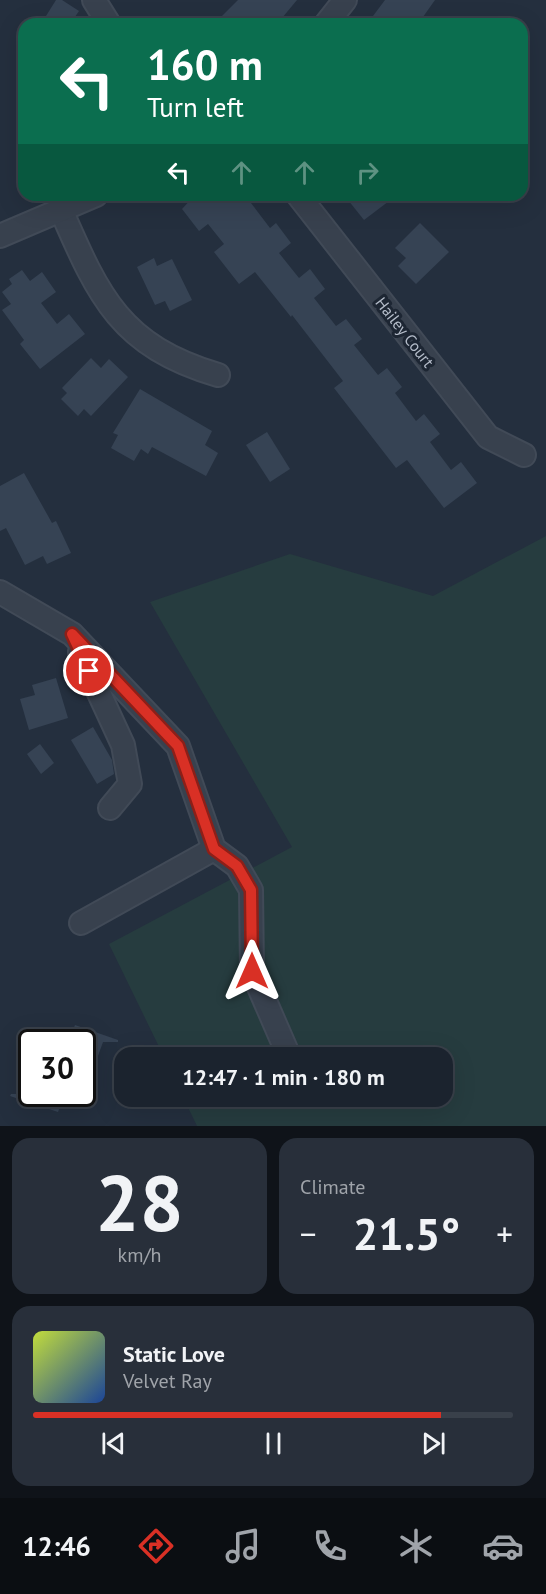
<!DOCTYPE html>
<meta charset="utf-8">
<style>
body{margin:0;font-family:"PT Sans",sans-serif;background:#282f3a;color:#f1f3f6;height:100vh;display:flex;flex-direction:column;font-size:22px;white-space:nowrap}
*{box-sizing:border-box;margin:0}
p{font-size:20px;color:#a0a4aa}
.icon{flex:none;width:33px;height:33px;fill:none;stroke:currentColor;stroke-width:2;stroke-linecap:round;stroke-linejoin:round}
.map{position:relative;height:1126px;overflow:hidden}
.sheet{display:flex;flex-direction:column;gap:12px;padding:12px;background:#0f1319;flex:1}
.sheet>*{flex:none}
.guide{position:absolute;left:18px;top:18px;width:510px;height:183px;border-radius:18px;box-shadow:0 6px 24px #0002,0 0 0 2px #39404a;background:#0b6e4f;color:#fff;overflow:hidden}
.speed{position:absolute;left:18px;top:1029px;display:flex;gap:12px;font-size:30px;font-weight:700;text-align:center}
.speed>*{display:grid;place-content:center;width:78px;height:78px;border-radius:50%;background:#1b232e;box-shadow:0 6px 24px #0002,0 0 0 2px #39404a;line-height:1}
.speed .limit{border:3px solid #111;border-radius:9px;background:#fff;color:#111}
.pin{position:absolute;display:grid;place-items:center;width:51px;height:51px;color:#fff;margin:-26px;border:3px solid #fff;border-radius:50%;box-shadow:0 2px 6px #0007}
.me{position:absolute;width:66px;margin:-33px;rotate:0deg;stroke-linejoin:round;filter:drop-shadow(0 0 4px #0008)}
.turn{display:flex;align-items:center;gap:21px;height:126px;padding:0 30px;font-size:27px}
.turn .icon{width:78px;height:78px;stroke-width:2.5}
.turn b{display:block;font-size:42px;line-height:51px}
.lanes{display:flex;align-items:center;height:57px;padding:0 30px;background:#0003;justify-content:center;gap:30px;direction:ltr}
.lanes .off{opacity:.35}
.big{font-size:45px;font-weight:700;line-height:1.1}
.sheet .tile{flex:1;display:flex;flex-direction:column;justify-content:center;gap:9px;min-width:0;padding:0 21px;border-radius:18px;background:#282f3a}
.sheet .dial{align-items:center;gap:0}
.dial b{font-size:78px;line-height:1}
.song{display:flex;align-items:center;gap:18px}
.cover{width:72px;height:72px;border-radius:9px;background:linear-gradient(135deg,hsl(70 70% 55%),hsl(220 70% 35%))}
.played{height:6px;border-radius:3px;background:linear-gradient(90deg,#d93025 85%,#39404a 85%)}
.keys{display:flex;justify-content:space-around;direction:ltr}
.heat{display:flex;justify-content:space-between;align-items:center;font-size:33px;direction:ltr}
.sheet .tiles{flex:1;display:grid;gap:12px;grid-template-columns:1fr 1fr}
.tile:last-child{grid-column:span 2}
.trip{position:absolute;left:114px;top:1047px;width:339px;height:60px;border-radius:18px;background:#1b232e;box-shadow:0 6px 24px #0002,0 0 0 2px #39404a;font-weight:700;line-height:60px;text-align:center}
.tab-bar{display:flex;height:96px;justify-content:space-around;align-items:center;background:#0b0e12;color:#a0a4aa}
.tab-bar .icon{width:42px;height:42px}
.tab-bar .active{color:#d93025}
.tab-bar b{font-size:27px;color:#f1f3f6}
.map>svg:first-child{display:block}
</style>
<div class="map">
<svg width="546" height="1126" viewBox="0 0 546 1126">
<rect width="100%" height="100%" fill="#242f3e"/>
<path fill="#263c3f" d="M546 536V1126H197L183 1097 442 1096V1058L164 1057 109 944 292 847 150 602 290 554 433 596Z"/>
<g fill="#364354">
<path d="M56 0H62L79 11 70 24H41Z"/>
<path d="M238 0H297L277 24H214Z"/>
<path d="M385 0H435L418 24H367Z"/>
<path d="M195 195H260L251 203 270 228 276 223 291 243 279 253 299 278 310 269 325 289 314 298 336 326 346 319 362 339 354 345 378 375 387 368 402 387 395 393 416 421 424 414 440 434 430 442 451 470 461 462 477 483 444 508 407 460 396 468 334 388 343 381 292 315 291 317 255 272 239 284 214 252 224 244 208 224 199 231 182 209Z"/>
<path d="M355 195H397L364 220 348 200Z"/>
<path d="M420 223 449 252 416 284 398 266 406 258 395 248Z"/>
<path d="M154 258 157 266 172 259 192 300 170 311 165 301 155 305 137 267Z"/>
<path d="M22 270 30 281 42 272 56 292 41 303 57 324 69 314 85 334 40 369 20 344 24 340 2 310 11 304 2 292 12 284 9 279Z"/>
<path d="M91 358 101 368 109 359 128 377 91 416 84 409 78 416 61 399 67 393 62 388Z"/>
<path d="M140 389 212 431 205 445 218 453 206 476 152 447 148 454 141 449 134 461 111 448 118 435 113 433Z"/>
<path d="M267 432 290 469 270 482 246 445Z"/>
<path d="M24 473 52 523 56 521 71 553 47 564 43 556 25 565 6 528 0 531V486Z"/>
<path d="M56 678 68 718 29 730 20 699 35 695 32 685Z"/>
<path d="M93 727 112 760 114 774 97 784 71 740Z"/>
<path d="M40 744 54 763 41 774 27 754Z"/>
<path d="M75 1025 118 1040V1042H103L84 1095H82V1042H68Z"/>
<path d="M11 1094H65L58 1112 10 1096Z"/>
</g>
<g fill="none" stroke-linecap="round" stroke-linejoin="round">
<defs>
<g id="minor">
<path d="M94 0 109 24"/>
<path d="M326 24 345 0"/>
<path d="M298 195 488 437 524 455"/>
<path d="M61 210C99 297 120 346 218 375"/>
<path d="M0 236 96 195"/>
<path d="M0 592 72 634 178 746 214 849 237 866 251 890 252 971 288 1054"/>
<path d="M80 652 123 745 130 784 110 808"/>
<path d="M81 923 214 849"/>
</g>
</defs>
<use href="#minor" stroke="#414a57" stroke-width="26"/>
<use href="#minor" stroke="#38414e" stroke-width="22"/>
</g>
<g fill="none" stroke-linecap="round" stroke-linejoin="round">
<defs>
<path id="route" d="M89 671 72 634 178 746 214 849 237 866 251 890 252 971"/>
</defs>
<use href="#route" stroke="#8d1f18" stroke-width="15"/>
<use href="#route" stroke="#d93025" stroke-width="10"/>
</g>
<g text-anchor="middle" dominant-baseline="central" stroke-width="6" stroke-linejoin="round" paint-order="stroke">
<g font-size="16" fill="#b4bcc9" stroke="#1d2633">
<text transform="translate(405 332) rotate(52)">Hailey Court</text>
</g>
</g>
</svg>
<div class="speed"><div class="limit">30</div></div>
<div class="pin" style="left:89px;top:671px;background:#d93025"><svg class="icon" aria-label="arrive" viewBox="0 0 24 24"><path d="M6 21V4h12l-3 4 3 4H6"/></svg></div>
<svg class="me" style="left:252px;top:971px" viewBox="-20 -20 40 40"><path d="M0-17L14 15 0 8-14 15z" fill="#d93025" stroke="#fff" stroke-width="4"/></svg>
<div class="trip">12:47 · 1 min · 180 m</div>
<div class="guide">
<div class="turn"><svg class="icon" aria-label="left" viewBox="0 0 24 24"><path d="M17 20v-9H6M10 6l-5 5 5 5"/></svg><div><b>160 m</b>Turn left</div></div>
<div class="lanes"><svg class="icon" aria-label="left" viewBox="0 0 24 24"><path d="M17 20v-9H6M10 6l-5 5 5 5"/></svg><svg class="icon off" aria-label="ahead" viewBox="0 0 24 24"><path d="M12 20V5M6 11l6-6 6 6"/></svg><svg class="icon off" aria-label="ahead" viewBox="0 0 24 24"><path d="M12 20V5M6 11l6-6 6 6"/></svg><svg class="icon off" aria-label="right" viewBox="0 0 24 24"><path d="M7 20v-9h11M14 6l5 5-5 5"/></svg></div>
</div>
</div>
<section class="sheet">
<div class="tiles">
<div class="tile dial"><b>28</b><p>km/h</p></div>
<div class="tile"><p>Climate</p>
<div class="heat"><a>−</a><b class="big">21.5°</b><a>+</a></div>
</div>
<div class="tile">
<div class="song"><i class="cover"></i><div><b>Static Love</b><p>Velvet Ray</p></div></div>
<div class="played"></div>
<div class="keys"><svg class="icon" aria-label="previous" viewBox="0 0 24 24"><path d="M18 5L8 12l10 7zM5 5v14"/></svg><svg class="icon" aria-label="pause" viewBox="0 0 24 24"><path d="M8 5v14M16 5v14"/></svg><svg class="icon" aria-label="next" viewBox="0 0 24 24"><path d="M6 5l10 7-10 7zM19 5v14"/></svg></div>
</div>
</div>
</section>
<nav class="tab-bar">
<b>12:46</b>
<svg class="icon active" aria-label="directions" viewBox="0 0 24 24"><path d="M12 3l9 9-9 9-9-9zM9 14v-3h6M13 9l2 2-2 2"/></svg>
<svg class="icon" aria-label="music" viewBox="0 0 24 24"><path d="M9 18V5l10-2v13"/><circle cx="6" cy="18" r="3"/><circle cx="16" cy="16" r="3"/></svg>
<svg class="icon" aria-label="phone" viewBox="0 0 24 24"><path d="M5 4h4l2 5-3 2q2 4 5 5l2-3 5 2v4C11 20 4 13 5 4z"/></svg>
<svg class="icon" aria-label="climate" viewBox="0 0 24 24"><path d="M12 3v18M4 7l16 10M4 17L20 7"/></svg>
<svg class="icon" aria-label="car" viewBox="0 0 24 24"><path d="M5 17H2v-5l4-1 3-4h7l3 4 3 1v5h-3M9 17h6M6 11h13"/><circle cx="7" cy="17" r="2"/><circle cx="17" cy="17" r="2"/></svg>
</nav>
